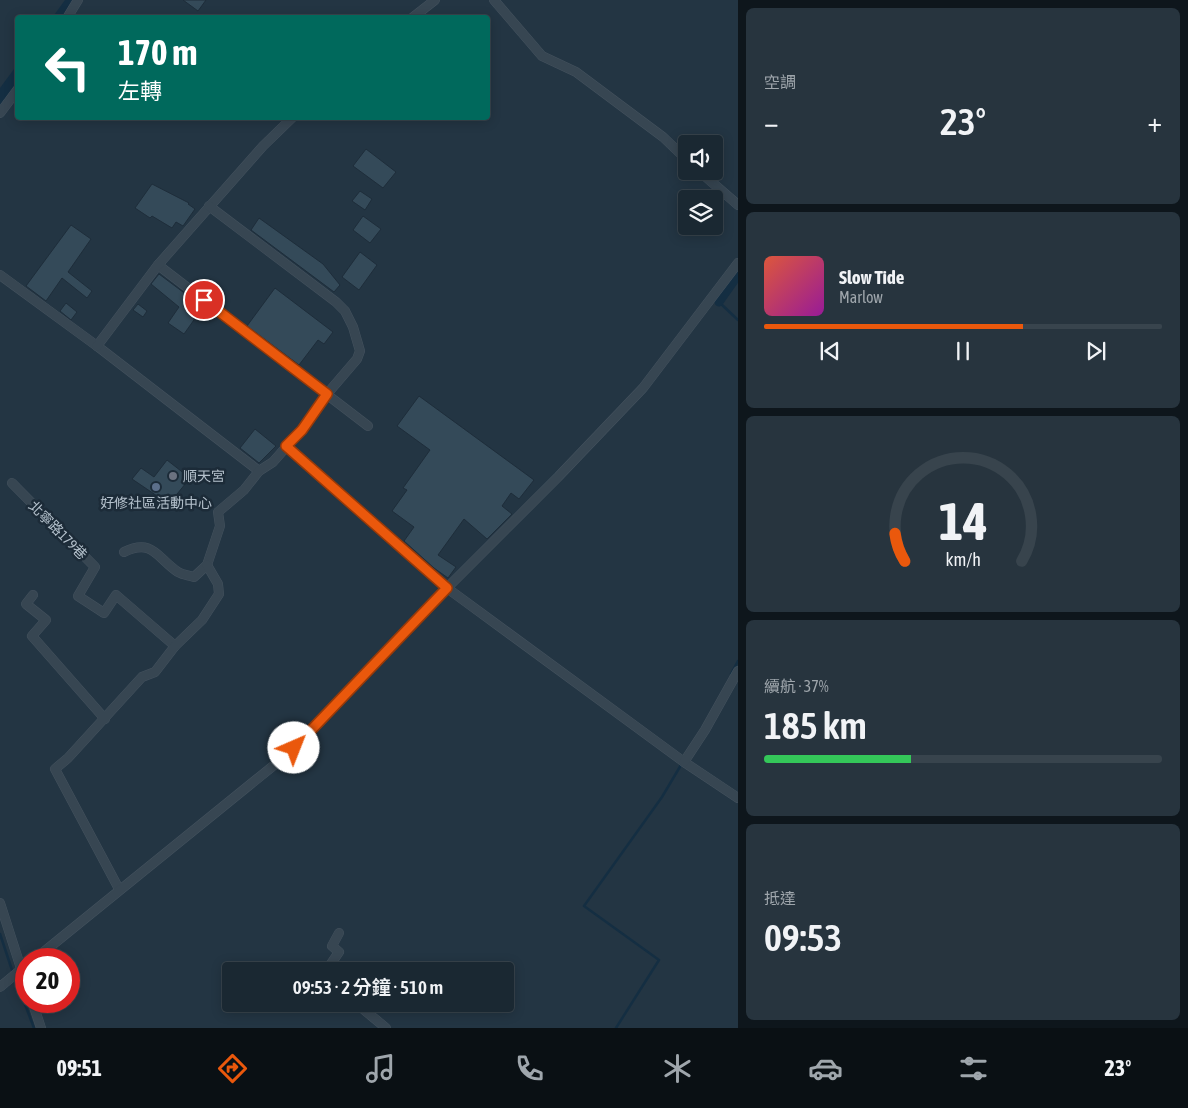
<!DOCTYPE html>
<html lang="zh-TW">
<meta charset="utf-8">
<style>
body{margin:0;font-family:"Asap Condensed","Noto Sans TC",sans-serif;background:#27343e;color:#f1f3f6;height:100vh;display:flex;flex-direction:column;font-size:19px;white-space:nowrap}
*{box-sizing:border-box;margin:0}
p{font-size:16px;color:#9fa6ac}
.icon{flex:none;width:28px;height:28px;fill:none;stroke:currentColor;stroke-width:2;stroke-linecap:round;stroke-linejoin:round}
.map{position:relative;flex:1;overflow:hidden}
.side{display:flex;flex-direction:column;gap:8px;padding:8px;background:#0e161c;width:450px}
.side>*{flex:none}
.hud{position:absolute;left:15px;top:15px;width:475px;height:105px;border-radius:5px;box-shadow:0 2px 12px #0003,0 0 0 1px #38444d;background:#00695c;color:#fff;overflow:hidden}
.fabs{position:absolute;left:678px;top:135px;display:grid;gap:10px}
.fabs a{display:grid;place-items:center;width:45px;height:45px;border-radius:5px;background:#1a2832;box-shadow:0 2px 12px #0003,0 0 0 1px #38444d;font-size:25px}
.speed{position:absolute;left:15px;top:948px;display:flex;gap:10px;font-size:25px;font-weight:700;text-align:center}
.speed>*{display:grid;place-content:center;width:65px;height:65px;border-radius:50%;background:#1a2832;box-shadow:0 2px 12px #0003,0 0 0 1px #38444d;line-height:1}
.speed .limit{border:8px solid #d22;background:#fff;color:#111}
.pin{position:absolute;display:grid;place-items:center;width:42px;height:42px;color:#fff;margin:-21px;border:2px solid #fff;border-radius:50%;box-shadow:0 1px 5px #0007}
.me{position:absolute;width:55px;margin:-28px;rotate:44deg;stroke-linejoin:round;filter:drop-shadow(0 0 4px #0008)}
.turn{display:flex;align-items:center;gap:18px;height:105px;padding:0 20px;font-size:22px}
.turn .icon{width:65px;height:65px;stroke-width:2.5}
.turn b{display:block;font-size:35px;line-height:42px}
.big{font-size:38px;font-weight:600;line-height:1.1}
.side .card{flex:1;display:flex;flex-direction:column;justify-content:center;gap:8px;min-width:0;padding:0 18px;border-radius:8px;background:#27343e}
.side .dial{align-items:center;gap:0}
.dial svg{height:130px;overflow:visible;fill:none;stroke:#38444d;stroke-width:7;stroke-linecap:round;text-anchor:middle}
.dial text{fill:#f1f3f6;stroke:none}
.song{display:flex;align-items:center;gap:15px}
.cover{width:60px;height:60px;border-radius:8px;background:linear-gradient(135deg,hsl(10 70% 55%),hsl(300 70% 35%))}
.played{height:5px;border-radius:2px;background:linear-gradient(90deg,#ea580c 65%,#38444d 65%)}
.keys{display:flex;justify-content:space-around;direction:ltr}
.heat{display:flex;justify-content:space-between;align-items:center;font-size:28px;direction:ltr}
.charge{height:8px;border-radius:4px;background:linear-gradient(90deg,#34c759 37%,#38444d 0)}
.trip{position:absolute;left:222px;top:962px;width:292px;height:50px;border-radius:5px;background:#1a2832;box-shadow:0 2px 12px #0003,0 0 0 1px #38444d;font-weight:600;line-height:50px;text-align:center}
.dock{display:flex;height:80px;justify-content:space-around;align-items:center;background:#0a1014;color:#9fa6ac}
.dock .icon{width:35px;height:35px}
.dock .current{color:#ea580c}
.dock b{font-size:22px;color:#f1f3f6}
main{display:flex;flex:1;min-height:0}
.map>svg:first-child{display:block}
</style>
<main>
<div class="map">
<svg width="738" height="1028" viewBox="0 0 738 1028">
<rect width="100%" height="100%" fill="#233543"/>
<g fill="#142e42">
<path d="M65 0H78L65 17 52 18Z"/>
<path d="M17 65V82L0 106V88Z"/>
</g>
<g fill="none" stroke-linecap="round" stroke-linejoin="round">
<g stroke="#142e42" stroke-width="2.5">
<path d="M719 302 738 320"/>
<path d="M731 674 738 661"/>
<path d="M0 934 13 973"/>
<path d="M15 978 34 1028"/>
<path d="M616 1028 659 960 584 906 662 797 681 765"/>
</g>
<path stroke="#142e42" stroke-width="9" d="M719 302 738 275"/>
</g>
<g fill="#344a59" stroke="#1e2d3a">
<path d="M183 0H206L198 11Z"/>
<path d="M366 149 396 172 383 188 353 166Z"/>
<path d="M152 184 189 203 188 204 195 209 183 226 176 222 172 228 152 216 150 218 135 208Z"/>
<path d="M360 191 372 199 365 210 352 201Z"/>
<path d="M363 216 381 229 370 243 353 230Z"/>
<path d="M259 218 323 264 340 285 334 292 251 230Z"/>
<path d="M71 225 91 239 68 272 92 291 87 298 62 278 46 301 26 286Z"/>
<path d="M360 252 377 265 359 290 342 277Z"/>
<path d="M159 274 187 295 185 298 201 310 184 334 168 323 179 307 151 284Z"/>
<path d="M275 288 333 332 324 344 318 340 299 365 247 326Z"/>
<path d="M66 303 77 312 71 320 60 311Z"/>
<path d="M138 304 147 311 143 317 133 310Z"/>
<path d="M419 396 534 480 519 499 511 493 502 506 512 514 487 539 464 519 438 555 456 567 448 578 434 568 404 541 414 527 392 511 407 490 403 488 430 450 397 426Z"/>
<path d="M255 429 276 446 259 463 240 448Z"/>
<path d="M167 460 190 478 169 504 132 479 141 468 154 477Z"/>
</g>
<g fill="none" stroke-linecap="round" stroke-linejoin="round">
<defs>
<g id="minor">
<path d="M494 0 542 56 576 72 663 137 686 159"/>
<path d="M67 18 78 0"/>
<path d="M412 18 435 0"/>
<path d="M0 113 18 89"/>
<path d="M699 171 738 205"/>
<path d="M158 265 368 426"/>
<path d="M0 275 97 346 259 471"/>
<path d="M97 346 158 265 263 146 292 118"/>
<path d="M287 446 447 588 684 762 738 798"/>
<path d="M12 483 95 567 78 596 104 613 116 595 175 646"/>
<path d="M124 552C153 538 157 558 178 572 183 575 188 575 194 577L207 565 220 526 218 512 244 490 259 471 273 462 302 429 327 394 357 359 360 351 353 327 345 311 336 302 209 206"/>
<path d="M33 595 26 604 46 620 32 636 105 719"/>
<path d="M684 762 705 730 738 671"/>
<path d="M119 889 55 769 68 758 142 677 155 672 175 646 202 620 219 594 218 584 207 565"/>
<path d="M0 903 26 984"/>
<path d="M35 959 294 749 447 588 558 477 643 388 738 263"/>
<path d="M326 971 339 952 332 946 339 933"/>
<path d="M0 987 24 967"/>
<path d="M32 1001 41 1028"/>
<path d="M357 1004 386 1028"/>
</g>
</defs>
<use href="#minor" stroke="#44525e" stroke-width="10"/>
<use href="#minor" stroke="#374652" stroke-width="9"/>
</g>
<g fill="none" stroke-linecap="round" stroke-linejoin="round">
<defs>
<path id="route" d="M204 300 327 394 302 430 286 446 447 588 294 748"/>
</defs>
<use href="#route" stroke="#983908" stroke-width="12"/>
<use href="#route" stroke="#ea580c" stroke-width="9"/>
</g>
<circle fill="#6b7280" stroke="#1c2b38" stroke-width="2" cx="173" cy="476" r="5"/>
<circle fill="#5c6f8a" stroke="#1c2b38" stroke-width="2" cx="156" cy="487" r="5"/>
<g text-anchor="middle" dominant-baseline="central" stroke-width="5" stroke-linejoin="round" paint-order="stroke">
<g font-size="14" fill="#b4c1cc" stroke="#1c2b38" text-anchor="start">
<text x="183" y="476">順天宮</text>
<text x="156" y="503" text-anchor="middle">好修社區活動中心</text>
</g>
<g font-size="14" fill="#b4c1cc" stroke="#1c2b38">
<text transform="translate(58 530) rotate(45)">北寧路179巷</text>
</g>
</g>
</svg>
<div class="fabs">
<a><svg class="icon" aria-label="sound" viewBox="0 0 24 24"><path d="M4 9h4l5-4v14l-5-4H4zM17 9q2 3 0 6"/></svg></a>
<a><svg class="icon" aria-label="layers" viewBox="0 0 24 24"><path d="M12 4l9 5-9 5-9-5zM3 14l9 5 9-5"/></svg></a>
</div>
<div class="speed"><div class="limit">20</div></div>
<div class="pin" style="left:204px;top:300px;background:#d93025"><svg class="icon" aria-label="arrive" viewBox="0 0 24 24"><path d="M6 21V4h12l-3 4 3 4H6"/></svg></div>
<svg class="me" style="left:294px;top:748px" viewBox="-20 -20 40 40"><circle r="19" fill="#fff"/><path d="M0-13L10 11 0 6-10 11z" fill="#ea580c"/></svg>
<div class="trip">09:53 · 2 分鐘 · 510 m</div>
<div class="hud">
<div class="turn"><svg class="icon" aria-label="left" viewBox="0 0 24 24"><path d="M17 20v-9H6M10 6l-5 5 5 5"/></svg><div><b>170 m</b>左轉</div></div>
</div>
</div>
<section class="side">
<div class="card"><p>空調</p>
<div class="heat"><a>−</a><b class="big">23°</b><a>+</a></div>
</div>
<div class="card">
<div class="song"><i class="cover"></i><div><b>Slow Tide</b><p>Marlow</p></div></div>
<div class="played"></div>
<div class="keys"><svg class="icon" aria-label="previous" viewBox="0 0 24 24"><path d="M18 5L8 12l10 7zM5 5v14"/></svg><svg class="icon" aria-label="pause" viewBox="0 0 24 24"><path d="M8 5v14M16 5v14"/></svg><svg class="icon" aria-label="next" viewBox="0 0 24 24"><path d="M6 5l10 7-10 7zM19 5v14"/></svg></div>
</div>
<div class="card dial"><svg viewBox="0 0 100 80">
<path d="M14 69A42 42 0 1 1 86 69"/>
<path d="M14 69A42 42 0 0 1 8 52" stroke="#ea580c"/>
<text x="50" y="56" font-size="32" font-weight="700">14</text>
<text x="50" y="72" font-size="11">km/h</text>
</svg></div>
<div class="card"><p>續航 · 37%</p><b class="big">185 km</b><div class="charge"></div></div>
<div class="card"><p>抵達</p><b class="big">09:53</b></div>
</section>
</main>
<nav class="dock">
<b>09:51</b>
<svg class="icon current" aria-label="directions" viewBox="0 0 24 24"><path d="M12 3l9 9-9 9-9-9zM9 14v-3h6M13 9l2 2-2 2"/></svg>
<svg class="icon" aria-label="music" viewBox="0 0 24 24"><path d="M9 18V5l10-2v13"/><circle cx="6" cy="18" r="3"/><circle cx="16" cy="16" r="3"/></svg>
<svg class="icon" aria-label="phone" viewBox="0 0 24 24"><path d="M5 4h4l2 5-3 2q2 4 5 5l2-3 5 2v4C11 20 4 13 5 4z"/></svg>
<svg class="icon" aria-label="climate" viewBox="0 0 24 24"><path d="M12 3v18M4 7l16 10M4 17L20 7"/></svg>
<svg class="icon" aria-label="car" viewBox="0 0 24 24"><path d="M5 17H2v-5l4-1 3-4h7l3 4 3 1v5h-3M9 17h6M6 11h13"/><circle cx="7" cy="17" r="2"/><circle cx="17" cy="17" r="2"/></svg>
<svg class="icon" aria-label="filters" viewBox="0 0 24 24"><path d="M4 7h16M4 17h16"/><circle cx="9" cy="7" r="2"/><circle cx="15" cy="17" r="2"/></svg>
<b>23°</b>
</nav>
